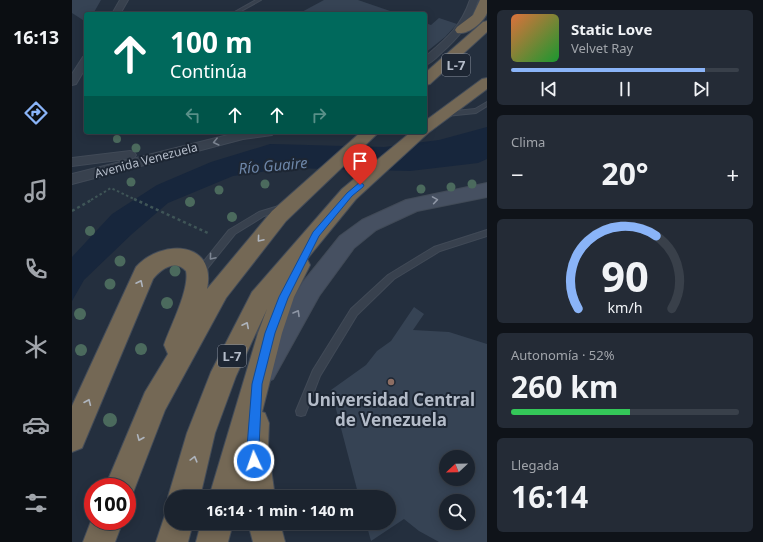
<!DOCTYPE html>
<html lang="es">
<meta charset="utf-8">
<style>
body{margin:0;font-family:"Noto Sans",sans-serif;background:#242b36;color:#f1f3f6;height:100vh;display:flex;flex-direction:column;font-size:15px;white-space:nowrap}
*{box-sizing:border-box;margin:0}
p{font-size:13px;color:#a0a4aa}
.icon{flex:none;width:22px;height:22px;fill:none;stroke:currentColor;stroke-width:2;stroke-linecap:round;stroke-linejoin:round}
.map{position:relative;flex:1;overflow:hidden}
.panel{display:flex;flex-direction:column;gap:10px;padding:10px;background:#0f1319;width:276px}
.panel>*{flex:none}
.hud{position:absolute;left:12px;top:12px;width:343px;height:122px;border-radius:4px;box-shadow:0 2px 10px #0003,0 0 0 1px #39404a;background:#00695c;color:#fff;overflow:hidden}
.needle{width:26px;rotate:248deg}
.controls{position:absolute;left:367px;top:450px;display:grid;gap:8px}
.controls a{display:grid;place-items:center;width:36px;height:36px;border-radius:50%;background:#1b232e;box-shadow:0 2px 10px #0003,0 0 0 1px #39404a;font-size:20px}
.speed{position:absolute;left:12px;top:478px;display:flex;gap:8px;font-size:20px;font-weight:700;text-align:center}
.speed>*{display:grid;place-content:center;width:52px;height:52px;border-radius:50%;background:#1b232e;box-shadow:0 2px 10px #0003,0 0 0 1px #39404a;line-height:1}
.speed .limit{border:6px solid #d22;background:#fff;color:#111}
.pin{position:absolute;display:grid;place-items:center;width:34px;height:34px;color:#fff;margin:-41px -17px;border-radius:50% 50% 50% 0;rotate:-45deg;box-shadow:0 0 4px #0007}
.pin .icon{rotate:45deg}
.me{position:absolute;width:44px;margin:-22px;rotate:357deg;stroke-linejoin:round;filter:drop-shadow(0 0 3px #0008)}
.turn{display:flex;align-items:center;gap:14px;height:84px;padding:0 20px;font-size:18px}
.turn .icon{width:52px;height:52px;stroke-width:2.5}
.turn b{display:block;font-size:28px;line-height:34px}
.lanes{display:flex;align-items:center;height:38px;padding:0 20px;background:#0003;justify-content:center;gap:20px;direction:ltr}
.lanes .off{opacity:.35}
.big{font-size:30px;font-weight:700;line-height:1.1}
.panel .card{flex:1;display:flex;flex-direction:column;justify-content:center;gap:6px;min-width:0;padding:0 14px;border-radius:6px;background:#242b36}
.panel .dial{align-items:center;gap:0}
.dial svg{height:104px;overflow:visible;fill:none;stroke:#39404a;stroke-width:7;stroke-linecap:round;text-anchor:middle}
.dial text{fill:#f1f3f6;stroke:none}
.song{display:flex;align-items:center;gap:12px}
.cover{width:48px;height:48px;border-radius:6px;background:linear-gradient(135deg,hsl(20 70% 55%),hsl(130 70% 35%))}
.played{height:4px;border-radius:2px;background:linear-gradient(90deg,#8ab4f8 85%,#39404a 85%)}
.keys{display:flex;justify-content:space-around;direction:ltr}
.heat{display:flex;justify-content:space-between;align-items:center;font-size:22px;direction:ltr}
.charge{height:6px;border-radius:3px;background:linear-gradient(90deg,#34c759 52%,#39404a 0)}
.trip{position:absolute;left:92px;top:490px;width:232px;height:40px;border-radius:20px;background:#1b232e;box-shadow:0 2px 10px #0003,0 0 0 1px #39404a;font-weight:700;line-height:40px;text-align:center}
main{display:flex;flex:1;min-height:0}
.menu{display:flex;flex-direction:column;width:72px;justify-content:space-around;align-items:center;background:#0b0e12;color:#a0a4aa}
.menu .icon{width:28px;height:28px}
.menu .selected{color:#8ab4f8}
.menu b{font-size:18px;color:#f1f3f6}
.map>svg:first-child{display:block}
</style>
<main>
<nav class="menu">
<b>16:13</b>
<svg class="icon selected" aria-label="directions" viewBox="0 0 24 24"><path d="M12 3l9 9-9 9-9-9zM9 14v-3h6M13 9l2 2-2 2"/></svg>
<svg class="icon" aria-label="music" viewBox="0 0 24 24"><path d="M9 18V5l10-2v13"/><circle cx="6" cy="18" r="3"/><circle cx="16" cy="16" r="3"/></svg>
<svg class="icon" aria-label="phone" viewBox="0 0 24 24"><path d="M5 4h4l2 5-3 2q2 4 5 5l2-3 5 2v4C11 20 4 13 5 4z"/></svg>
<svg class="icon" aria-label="climate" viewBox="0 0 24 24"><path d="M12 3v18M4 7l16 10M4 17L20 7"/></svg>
<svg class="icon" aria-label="car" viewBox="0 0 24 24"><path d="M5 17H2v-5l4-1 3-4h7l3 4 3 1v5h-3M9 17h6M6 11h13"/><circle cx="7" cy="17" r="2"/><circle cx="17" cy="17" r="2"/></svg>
<svg class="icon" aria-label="filters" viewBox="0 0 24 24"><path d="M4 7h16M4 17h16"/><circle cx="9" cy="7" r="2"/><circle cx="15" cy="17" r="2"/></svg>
</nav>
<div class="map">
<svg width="415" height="542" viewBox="0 0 415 542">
<rect width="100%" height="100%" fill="#242f3e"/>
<path fill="#17263c" d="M415 127V159L406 163 338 171 216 168 161 176 96 203 60 234 12 280 0 301V257L40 214 85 185 139 162 198 144 312 147 367 140Z"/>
<g fill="#364354" fill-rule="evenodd">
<path d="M0 0H29L21 14H14V22L0 13Z"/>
<path d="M252 0H286L321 12V14H226Z"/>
<path d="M367 18 385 24 373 37 353 53V23L359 25Z"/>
<path d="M342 307 352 314 341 330 377 332 415 344V542H367L347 531 332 519 299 541 294 523H317V497H287L259 390 294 365 305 351 319 341ZM374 457H396V479H374ZM374 501H396V523H374Z"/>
</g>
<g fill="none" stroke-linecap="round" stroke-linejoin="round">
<defs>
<g id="lane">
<path d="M184 0H189L164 14H159Z"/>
<path d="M415 102V106L404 113 374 116 371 114 374 112 403 109Z"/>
<path d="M210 205 213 206 214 208 213 210 192 216 163 234 130 275H124L123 273 124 271 157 230 187 212Z"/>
<path d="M415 230V236L368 251 322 279 285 315 248 376 233 415 229 416 225 415 224 411 241 370 279 309 316 275 362 247Z"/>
</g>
<g id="street">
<path d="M48 0H56L48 14H40Z"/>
<path d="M398 0H406C399 23 386 38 368 54 364 58 359 63 353 65V57C374 39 389 27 398 0Z"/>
<path d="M14 56V67L4 84 0 85V74L11 57Z"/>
<path d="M168 132H202L200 135 171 139 0 184V174Z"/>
<path d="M58 151 62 152 64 155 62 158 0 166V158Z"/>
</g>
<path id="secondary" d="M415 183V197L345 211 304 230 282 248 247 296 201 379 192 383 183 379 179 370 183 361 231 282 268 236 290 220 334 200Z"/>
<g id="highway">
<path d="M408 0H415C415 4 415 9 415 13 411 23 396 35 385 33L383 30 385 27 401 15Z"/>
<path d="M415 21V32L358 84 353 85V73L411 22Z"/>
<path d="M415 78V89L356 133 284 199 235 259 238 265 222 297 210 333 190 412 193 413 197 423 196 447 203 497H171V489L169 497H137L186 333 195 309 164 376 143 433 128 497H99V503L96 497 115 433 139 372 180 292 270 189 339 132H353V121L410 79Z"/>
<path d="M289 132H307L214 221 154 298 93 410 59 498 55 499V487H33L73 392 96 354 92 345C98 327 118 289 114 271 103 259 89 269 81 279L10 448 0 452V406L64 267C89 239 145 240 135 289L200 211Z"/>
<path d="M99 509V523H121L116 542H84L94 512Z"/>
<path d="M21 516V521H51L43 542H11Z"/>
<path d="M129 523H161L156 542H124Z"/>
<path d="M176 523H208L213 542H181Z"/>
</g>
</defs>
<use href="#lane" stroke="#414a57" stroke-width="2"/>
<use href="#street" stroke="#414a57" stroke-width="2"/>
<use href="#secondary" stroke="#414a57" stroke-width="2"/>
<use href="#highway" stroke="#434c59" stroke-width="2"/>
<path stroke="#3f5557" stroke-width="2" stroke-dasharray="2.5 2.5" stroke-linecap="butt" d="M19 200 39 188 64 200"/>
<g stroke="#3f5557" stroke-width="2.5" stroke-dasharray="3 3" stroke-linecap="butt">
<path d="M62 199 136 233"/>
<path d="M0 211 21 199"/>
</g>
<use href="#lane" fill="#38414e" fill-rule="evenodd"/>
<use href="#street" fill="#38414e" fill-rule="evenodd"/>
<use href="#secondary" fill="#465061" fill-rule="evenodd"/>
<use href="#highway" fill="#746855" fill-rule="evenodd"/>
</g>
<g fill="#4b6a5d">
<circle cx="45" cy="139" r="4"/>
<circle cx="64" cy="148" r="4.5"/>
<circle cx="59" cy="182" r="4.5"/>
<circle cx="193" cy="184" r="4.5"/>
<circle cx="400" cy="184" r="4.5"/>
<circle cx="379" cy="187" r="4.5"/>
<circle cx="349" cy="189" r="4.5"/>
<circle cx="147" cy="190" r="4.5"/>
<circle cx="118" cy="202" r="5"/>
<circle cx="160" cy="217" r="5"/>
<circle cx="18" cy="231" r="5"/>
<circle cx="48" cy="261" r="5.5"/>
<circle cx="103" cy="271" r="5.5"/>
<circle cx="38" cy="284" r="5.5"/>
<circle cx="95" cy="303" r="6"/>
<circle cx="8" cy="314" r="6"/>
<circle cx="69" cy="349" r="6"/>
<circle cx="9" cy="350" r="6"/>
<circle cx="38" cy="420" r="7"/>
</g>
<defs><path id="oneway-chevron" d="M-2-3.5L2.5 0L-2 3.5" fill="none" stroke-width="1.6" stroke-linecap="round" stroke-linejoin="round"/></defs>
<g stroke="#7c8592">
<use href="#oneway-chevron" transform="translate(144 142) rotate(166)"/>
<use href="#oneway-chevron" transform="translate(140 257) rotate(130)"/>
</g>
<g stroke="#8e96a5">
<use href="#oneway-chevron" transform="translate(363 200) rotate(-9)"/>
<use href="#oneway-chevron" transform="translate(225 313) rotate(-60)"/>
</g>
<g stroke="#aeb4bd">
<use href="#oneway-chevron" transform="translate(188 239) rotate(130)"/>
<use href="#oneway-chevron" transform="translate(68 283) rotate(-64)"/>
<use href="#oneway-chevron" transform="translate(174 325) rotate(-63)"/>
<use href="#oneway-chevron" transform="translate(16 402) rotate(-67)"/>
<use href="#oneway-chevron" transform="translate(68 438) rotate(113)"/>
<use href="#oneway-chevron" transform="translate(122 459) rotate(-75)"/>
</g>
<path fill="#1a73e8" stroke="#114b97" d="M288 182 292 185 291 187 280 196 247 236 216 298 203 333 190 384 187 447 188 461 187 465 182 467 178 465 175 447 180 384 193 333 207 297 241 232 275 193Z"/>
<circle fill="#8d6e63" stroke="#1d2633" stroke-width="1.5" cx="319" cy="382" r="4"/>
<g text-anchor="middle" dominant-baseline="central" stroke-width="4" stroke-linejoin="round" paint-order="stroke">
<g font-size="12" fill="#b4bcc9" stroke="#1d2633">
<text transform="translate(74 160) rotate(-15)">Avenida Venezuela</text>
</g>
<g fill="#1d2633" stroke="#878f9c" stroke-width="1">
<rect x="370" y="54" width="28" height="22" rx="3"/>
<rect x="146" y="345" width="28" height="22" rx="3"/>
</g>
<g font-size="13" font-weight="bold" fill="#b4bcc9">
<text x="384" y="65">L-7</text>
<text x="160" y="356">L-7</text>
</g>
<g font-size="15" font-style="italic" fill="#6d86a8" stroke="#1d2633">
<text transform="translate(201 165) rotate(-5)">Río Guaire</text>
</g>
<g font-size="17" font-weight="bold" fill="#b4bcc9" stroke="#1d2633">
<text x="319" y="399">Universidad Central<tspan x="319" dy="20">de Venezuela</tspan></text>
</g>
</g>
</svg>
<div class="controls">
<a><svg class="needle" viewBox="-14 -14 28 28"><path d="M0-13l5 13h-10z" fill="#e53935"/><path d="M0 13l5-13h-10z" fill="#a0a4aa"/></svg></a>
<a><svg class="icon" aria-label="search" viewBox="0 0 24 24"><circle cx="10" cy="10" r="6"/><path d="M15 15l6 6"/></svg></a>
</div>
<div class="speed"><div class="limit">100</div></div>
<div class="pin" style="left:288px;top:185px;background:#d93025"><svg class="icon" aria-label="arrive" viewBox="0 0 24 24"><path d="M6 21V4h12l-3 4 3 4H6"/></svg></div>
<svg class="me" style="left:182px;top:461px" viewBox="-20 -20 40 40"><circle r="17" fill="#1a73e8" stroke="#fff" stroke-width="3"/><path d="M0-11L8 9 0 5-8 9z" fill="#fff"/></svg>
<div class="trip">16:14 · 1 min · 140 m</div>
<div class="hud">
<div class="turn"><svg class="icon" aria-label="ahead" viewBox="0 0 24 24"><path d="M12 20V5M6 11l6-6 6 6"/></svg><div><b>100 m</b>Continúa</div></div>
<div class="lanes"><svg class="icon off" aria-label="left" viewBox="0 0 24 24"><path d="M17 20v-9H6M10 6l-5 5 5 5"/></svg><svg class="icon" aria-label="ahead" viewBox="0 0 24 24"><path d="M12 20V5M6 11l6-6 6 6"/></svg><svg class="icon" aria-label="ahead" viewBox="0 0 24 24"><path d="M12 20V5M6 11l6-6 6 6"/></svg><svg class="icon off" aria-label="right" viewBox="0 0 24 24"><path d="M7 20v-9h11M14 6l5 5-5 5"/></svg></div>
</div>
</div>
<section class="panel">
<div class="card">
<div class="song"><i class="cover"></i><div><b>Static Love</b><p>Velvet Ray</p></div></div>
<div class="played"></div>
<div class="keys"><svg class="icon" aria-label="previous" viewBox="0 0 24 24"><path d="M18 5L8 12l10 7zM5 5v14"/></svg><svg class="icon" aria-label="pause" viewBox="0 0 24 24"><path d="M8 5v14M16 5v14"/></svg><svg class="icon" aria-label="next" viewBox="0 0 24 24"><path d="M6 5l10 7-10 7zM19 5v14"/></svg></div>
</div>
<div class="card"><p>Clima</p>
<div class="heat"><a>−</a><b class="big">20°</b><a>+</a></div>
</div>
<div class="card dial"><svg viewBox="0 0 100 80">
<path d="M14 69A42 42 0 1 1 86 69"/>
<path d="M14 69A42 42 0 0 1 74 13" stroke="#8ab4f8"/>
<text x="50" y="56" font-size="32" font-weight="700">90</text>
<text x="50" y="72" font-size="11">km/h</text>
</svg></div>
<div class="card"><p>Autonomía · 52%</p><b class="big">260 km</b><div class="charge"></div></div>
<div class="card"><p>Llegada</p><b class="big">16:14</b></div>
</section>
</main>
